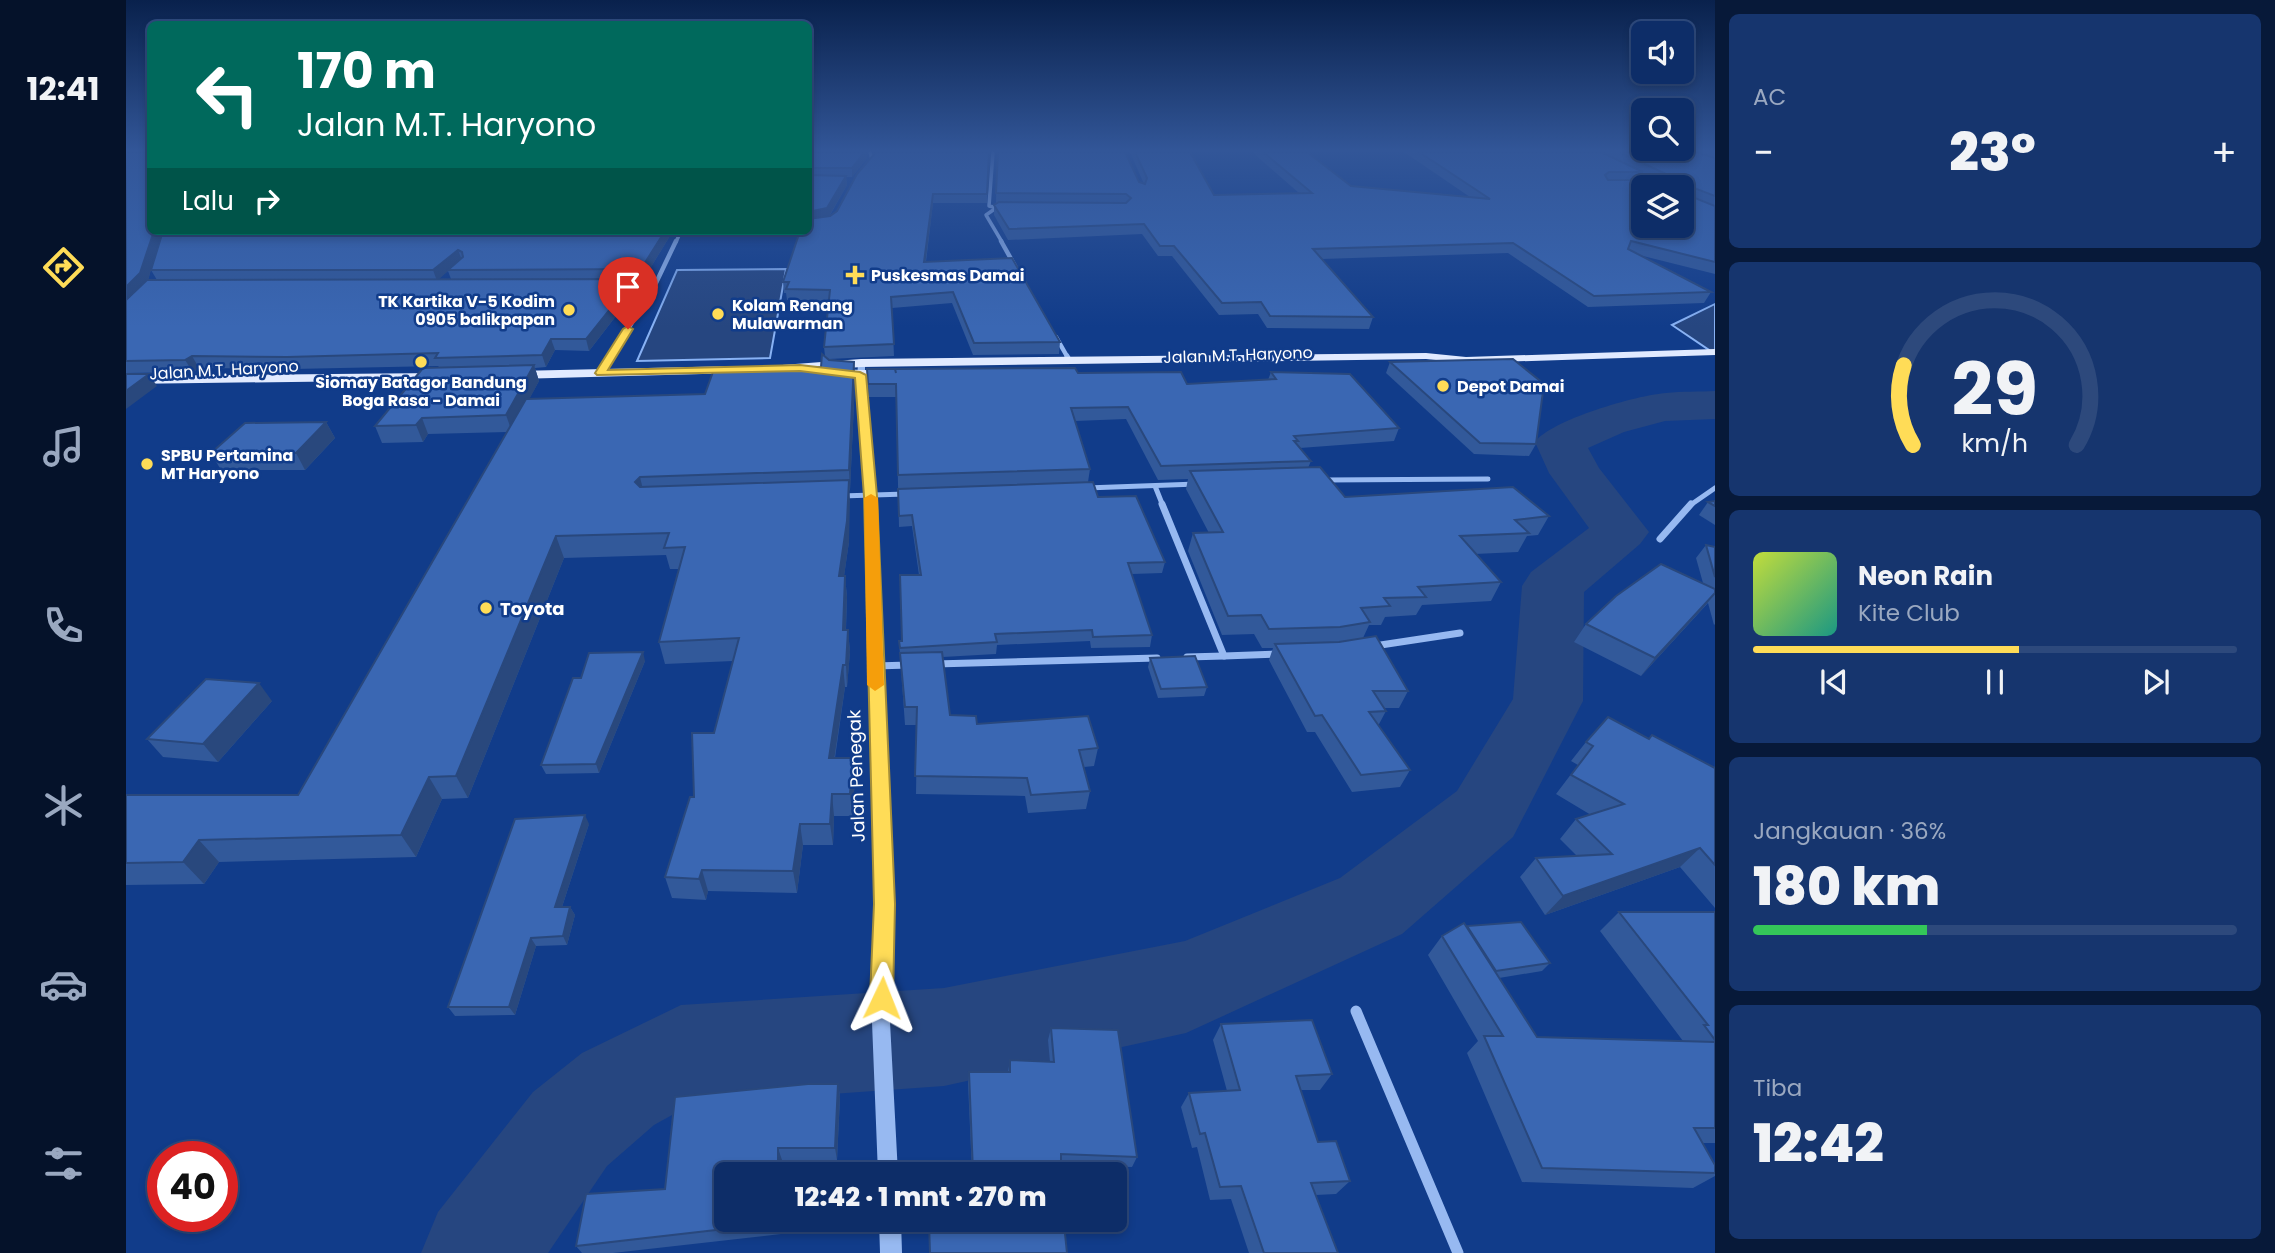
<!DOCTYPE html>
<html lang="id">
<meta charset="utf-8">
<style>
body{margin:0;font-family:Poppins,sans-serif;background:#16356e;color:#f1f3f6;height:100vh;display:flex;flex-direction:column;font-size:26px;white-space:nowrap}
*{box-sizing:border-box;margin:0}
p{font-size:23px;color:#9aa8c0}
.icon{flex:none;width:38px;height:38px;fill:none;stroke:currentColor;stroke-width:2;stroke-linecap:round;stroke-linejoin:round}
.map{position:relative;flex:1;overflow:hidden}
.details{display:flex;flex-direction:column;gap:14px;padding:14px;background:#071939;width:560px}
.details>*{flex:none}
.top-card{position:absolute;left:21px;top:21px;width:665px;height:214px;border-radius:10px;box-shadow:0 4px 10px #0003,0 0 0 2px #2d497c;background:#00695c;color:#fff;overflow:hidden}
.fabs{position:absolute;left:1505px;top:21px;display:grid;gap:14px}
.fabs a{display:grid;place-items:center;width:63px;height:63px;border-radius:10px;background:#0d2d68;box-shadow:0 4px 10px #0003,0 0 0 2px #2d497c;font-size:35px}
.speed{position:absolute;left:21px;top:1141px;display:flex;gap:14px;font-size:35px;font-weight:700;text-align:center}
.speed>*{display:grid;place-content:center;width:91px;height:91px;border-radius:50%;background:#0d2d68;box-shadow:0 4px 10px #0003,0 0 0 2px #2d497c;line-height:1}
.speed .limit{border:10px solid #d22;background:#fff;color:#111}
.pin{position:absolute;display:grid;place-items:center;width:60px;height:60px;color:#fff;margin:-72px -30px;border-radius:50% 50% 50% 0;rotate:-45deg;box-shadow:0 0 7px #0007}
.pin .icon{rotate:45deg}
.me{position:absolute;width:77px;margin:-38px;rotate:2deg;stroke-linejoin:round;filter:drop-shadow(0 0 5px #0008)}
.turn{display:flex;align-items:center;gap:24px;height:147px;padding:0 35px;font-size:32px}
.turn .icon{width:91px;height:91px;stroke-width:2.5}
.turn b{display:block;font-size:49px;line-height:60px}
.then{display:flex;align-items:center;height:66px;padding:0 35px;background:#0003;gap:14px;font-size:26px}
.big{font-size:52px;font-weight:800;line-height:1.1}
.details .tile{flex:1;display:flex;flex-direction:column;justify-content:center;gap:10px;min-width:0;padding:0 24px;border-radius:10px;background:#16356e}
.details .dial{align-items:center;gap:0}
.dial svg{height:182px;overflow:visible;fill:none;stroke:#2d497c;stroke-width:7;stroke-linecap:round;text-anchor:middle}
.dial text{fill:#f1f3f6;stroke:none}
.song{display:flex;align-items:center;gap:21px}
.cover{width:84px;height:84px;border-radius:10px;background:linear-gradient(135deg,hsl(70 70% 55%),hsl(170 70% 35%))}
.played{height:7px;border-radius:4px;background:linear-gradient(90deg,#ffdc57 55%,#2d497c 55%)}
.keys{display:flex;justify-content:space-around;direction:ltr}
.heat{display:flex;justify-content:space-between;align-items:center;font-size:38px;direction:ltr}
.charge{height:10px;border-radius:5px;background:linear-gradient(90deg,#34c759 36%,#2d497c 0)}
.trip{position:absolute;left:588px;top:1162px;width:413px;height:70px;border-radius:10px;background:#0d2d68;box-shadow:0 4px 10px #0003,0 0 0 2px #2d497c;font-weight:800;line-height:70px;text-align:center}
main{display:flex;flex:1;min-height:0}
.tabs{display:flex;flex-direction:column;width:126px;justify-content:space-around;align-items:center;background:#05122a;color:#9aa8c0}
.tabs .icon{width:49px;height:49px}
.tabs .active{color:#ffdc57}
.tabs b{font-size:32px;color:#f1f3f6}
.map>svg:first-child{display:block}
</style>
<main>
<nav class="tabs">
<b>12:41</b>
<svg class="icon active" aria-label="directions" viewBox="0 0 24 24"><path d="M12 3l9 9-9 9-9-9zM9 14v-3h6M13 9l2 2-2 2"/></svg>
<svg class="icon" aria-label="music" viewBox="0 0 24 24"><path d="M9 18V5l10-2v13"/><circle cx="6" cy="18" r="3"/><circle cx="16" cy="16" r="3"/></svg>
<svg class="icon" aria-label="phone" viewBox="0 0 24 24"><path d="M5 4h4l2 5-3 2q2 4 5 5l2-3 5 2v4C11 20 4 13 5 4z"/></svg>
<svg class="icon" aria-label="climate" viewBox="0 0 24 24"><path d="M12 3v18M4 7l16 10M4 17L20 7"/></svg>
<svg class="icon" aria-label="car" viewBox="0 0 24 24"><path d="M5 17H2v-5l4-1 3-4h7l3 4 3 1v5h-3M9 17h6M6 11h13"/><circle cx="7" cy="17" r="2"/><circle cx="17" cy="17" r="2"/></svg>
<svg class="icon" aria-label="filters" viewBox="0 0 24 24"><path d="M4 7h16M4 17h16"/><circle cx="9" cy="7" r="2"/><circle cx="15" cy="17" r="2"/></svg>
</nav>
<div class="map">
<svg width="1589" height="1253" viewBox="0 0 1589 1253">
<rect width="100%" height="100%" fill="#113c8a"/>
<g fill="#264680" stroke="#88b2f4" stroke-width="2">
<path d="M660 269 644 358 511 361 551 270Z"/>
<path d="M1589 304V354L1546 325Z"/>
</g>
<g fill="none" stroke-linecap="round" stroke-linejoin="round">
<path fill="#264680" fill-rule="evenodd" d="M1589 391V419L1539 421 1498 432 1462 448 1473 468 1523 532 1514 544 1458 592 1457 701 1387 837 1276 934 1060 1033 818 1086 566 1104 528 1125 481 1166 422 1253H295L312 1212 407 1092 456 1053 555 1005 818 988 1059 941 1214 878 1331 791 1387 699 1396 586 1405 572 1463 528 1423 473 1409 442C1425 420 1511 395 1540 393 1556 391 1573 392 1589 391Z"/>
<g stroke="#97b9f1" stroke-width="3.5">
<path d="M867 152 863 206 877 209"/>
<path d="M742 164 746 159 744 152"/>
<path d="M1506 173 1533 187"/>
<path d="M870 208 860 215 876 242"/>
<path d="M550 242 555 231"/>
</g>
<g stroke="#97b9f1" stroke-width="4.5">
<path d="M875 241 889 266"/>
<path d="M502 285H529"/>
<path d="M930 337 942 358"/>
<path d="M484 358 529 285 550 241"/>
</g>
<g stroke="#97b9f1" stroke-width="5">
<path d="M941 356 944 361"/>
<path d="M475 373 485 356"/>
<path d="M1198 480 1362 479"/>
<path d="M1029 486 1037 506"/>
<path d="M960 488 1071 484"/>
<path d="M715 496 780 494"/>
<path d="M1563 506 1589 488"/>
</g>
<g stroke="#97b9f1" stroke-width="7">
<path d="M1036 504 1098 656 1152 654"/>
<path d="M1534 539 1565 504"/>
<path d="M1248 646 1334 633"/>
<path d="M1061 657 1098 656"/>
<path d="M809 664 1031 658"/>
<path d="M749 666 783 665"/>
</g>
<path stroke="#97b9f1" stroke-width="11" d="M1230 1011 1332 1253"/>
<g fill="#97b9f1" fill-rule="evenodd">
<path d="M732 361 739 363V385L750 496 766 904 764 1022 772 1174H752L746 1022 750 904 740 496 731 385Z"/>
<path d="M753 1220H775L776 1253H754Z"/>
</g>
<g fill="#e1eaff" fill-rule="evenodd">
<path d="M1589 349V355L1340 363 1300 359 735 367 656 373 650 369 656 365 735 359 1300 353 1340 357Z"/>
<path d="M610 366 616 370 614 373 390 379 384 375 390 371Z"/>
<path d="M709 369 765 371 771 375 765 379 705 376 703 373Z"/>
<path d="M313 373 317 374V380L0 384V376Z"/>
</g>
</g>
<g fill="#32599a" fill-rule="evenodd">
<path d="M0 152 36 231 22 280H31L25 270 37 231H547L517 280H508L510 290 463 351 429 350 420 367 409 368 413 381 403 399 579 394 695 367 699 356 698 347 703 301 661 300 660 293H658L657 282 682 231V152H741V158L726 177H720L721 185 703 217 711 211 749 153 748 152H863L861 203H807L800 262 934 342 933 354 847 355 826 303 766 308 768 356 703 359 728 362 729 381 724 490 723 491V542L718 576H719L721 597 720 630H722L724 652 721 687H719L709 758H727L729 780 726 816H708L707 845H677L671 893 582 891 580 900 546 898 539 877 568 797 588 733 607 661 539 664 533 642 553 569H544L540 555 438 558 342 798 316 799 290 857 93 862 78 884 0 885V795H172L381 432 302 434 297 442 256 443 249 426 313 367 312 366 167 369 73 368 67 372 0 373ZM322 271 325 279H312Z"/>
<path d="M871 152H999L1013 182 1018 184 1004 152H1064L1088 195 1173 193 1126 152H1181L1225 186 1344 197 1278 152H1589V274L1513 255 1585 292 1578 303 1462 307 1382 253 1196 259 1247 317 1243 329 1141 328 1132 314 1093 315 1046 256H1032L1016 234 882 240 868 215V205L872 203H870ZM1516 174 1529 180H1513Z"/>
<path d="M1264 362 1410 444 1403 456 1348 454 1260 373Z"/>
<path d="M741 369 952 373 1061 384 1142 380 1145 372 1273 428 1268 441 1174 448 1185 461 1182 468 1219 497 1423 516 1412 535 1401 536 1392 552 1349 554 1375 582 1365 601 1296 605 1290 615 1259 617 1255 625H1243L1237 638 1282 691 1273 708H1258L1260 711 1252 726 1284 770 1274 787 1226 792 1189 732H1181L1143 660 1147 648H1136L1128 634 1096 635 1062 551 1067 533H1083L1060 489 1062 479 1032 480 1000 419 949 421 964 469 962 482 972 497 1039 562 1036 573 1006 574 1026 635 1024 647 965 648 964 641 871 645 870 654 817 657 824 715 851 724 972 748 968 766 958 767 964 791 960 809 902 813 899 796 790 794 791 725H779L773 641H776L793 575 786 526 773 527 770 397H743Z"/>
<path d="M200 422 209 438 179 470H95L85 453Z"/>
<path d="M1589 501V525L1573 515 1582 502Z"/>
<path d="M1580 545 1589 547V624L1588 625 1582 603 1515 676 1448 642 1460 624 1577 583 1570 558Z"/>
<path d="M1024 658 1081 687 1078 696 1032 698 1022 667Z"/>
<path d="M519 661 473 773 420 774 415 765 455 678Z"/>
<path d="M146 701 92 762 37 757 21 739Z"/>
<path d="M1523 739 1589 768V908L1554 867 1419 915 1394 877 1410 858 1451 856 1434 839 1450 819 1465 815 1430 794 1452 765 1445 761 1460 742Z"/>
<path d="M463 824 436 907H444L449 915 441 945 410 946 389 1015 329 1016 322 1007Z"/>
<path d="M1493 912H1589V1143H1577L1589 1165V1176L1567 1188 1396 1182 1341 1053 1352 1041 1302 955 1316 936 1340 926 1424 963 1416 971 1373 978 1411 1037 1557 1041 1474 931Z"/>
<path d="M1095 1024 1206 1074 1194 1090H1175L1192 1142 1224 1181 1210 1194 1190 1195 1212 1253H1123L1105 1199 1084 1200 1071 1147 1066 1148 1055 1107 1063 1093 1101 1091 1087 1040Z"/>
<path d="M925 1028 1011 1157 1006 1167 935 1165 932 1173 846 1172 842 1083 843 1072H882L884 1060 924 1062 922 1040Z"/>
<path d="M712 1084 714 1097 711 1160H656L600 1220H656L655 1234 487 1253H456L450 1246 539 1189Z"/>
</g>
<g fill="#29487d">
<path d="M739 152H741V158L726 177V168Z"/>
<path d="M720 176 721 185 702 218 682 221V212Z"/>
<path d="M807 194V203L798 273V262Z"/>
<path d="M28 231H36L21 284 0 305V287Z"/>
<path d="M539 231H547L517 280 515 269Z"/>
<path d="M332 250 336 260 322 270V271L311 281 307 270Z"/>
<path d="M508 279 510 290 463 351 460 339Z"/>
<path d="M425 339 429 350 420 367 416 355Z"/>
<path d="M66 356 73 368 67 372 59 360Z"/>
<path d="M728 362 729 381 724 490 723 470Z"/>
<path d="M408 365 413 381 386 432 380 415Z"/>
<path d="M23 374 31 386 0 409V391Z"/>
<path d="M296 418 302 434 297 442 290 425Z"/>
<path d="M200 422 209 438 179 470 170 453Z"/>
<path d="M514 477 519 498 509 482Z"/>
<path d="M723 480 724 501 723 542 715 597 713 576Z"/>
<path d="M430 536 438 558 342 798 330 776Z"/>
<path d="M719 576 721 597 719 652 717 630Z"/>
<path d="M1589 593 1577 608 1515 676 1529 658Z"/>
<path d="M722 630 724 652 721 687 720 665Z"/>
<path d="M517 652 519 661 473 773 470 764Z"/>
<path d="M717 665 719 687 705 780 703 758Z"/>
<path d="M133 683 146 701 92 762 77 744Z"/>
<path d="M727 758 729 780 726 816 724 794Z"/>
<path d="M303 777 316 799 290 857 275 835Z"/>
<path d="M706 794 708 816 707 845 704 824Z"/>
<path d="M459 815 463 824 433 916 429 907Z"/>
<path d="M674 824 677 845 671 893 667 871Z"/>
<path d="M73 840 93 862 78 884 57 862Z"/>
<path d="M1574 848 1554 867 1419 915 1437 896Z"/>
<path d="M576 870 582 891 580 900 573 879Z"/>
<path d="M444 907 449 915 441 945 437 936Z"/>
<path d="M405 938 410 946 389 1015 383 1007Z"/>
<path d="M712 1084 714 1097 711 1160 709 1148Z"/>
<path d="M652 1148 656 1160V1174H652Z"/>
<path d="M652 1220H656L655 1234 652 1223Z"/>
</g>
<g fill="#3a67b3" stroke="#29487d" stroke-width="2" fill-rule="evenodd">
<path d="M0 152H24V231H28L14 273 0 287Z"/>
<path d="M682 152H739L726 168H682Z"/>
<path d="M750 152H863L861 194H807L798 262 886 258 934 342 848 343 827 292 765 297 768 344 698 347 704 290 660 289 663 282H657L674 231H682V219L704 216 711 211 731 174Z"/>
<path d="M872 152H999L1013 182 1019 184 1021 178 1009 152H1064L1088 195 1186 193 1137 152H1181L1225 186 1364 199 1293 152H1475L1517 172H1483L1479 175 1482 180H1541L1540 174 1493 152H1570L1589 158V196L1563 186 1557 187 1559 194 1589 206V262L1505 241 1502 249 1585 292 1468 296 1387 243 1187 249 1247 317 1144 316 1135 302 1096 303 1048 246H1034L1018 224 883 229 868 205 873 202 1000 203 1005 198 1000 194 870 193ZM1517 187H1556V226H1517Z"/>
<path d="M682 175 720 176 701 208 682 212Z"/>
<path d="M37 231H539L515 269 322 270 337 257 336 252 332 250 307 270H25Z"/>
<path d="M508 279 460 339H425L416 355 309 358 312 353 161 357 66 356 59 360 0 361V300L21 280Z"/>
<path d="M696 354 703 360 728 362 723 470 514 477 509 482 514 487 723 480 721 521 713 576H719L717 630H722L720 665H717L703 758H727L724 794H706L704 824H674L667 871 576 870 573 879 539 877 564 797H568L566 733H588L613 638 533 642 559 547 538 548 543 533 430 536 330 776 303 777 275 835 73 840 57 862 0 863V795H172L400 399 579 394 588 369 695 367Z"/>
<path d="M1387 359 1418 384 1410 444 1354 443 1264 362Z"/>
<path d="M408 365 380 415 296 418 290 425 249 426 297 368Z"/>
<path d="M949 368 952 373 1055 372 1061 384 1150 379 1145 372 1224 374 1273 428 1168 436 1172 441H1168L1185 461 1035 466 1002 407 945 408 964 469 772 475 770 384H742L741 369H769L770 373 769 369Z"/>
<path d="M0 374H23L0 391Z"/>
<path d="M200 422 170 453H85L119 423Z"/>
<path d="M1194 467 1219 497 1387 487 1423 516 1389 520 1403 533 1334 536 1375 582 1292 587 1300 597 1258 598 1264 606 1235 608 1244 622 1214 627 1143 629 1135 615 1102 616 1067 533 1097 532 1064 471Z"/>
<path d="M967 482 972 497 1010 496 1039 562 1002 563 1026 635 967 637 966 630 869 634 871 642 774 648 773 641H776L774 575H795L786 515 773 516 772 489Z"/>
<path d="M1589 501V506L1582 502Z"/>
<path d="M1580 545 1589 547V577Z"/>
<path d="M1535 564 1589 589V593L1529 658 1460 624 1490 596Z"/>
<path d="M1250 636 1282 691H1247L1260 711 1243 712 1284 770 1235 775 1196 715 1189 716 1149 644 1213 642Z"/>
<path d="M517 652 470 764 415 765 447 678H455L463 653Z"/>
<path d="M816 652 824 715 850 716 851 724 962 716 972 748 953 750 964 791 905 795 901 778 789 776 791 707H779L774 653Z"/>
<path d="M1069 656 1081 687 1035 689 1024 658Z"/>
<path d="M80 679 133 683 77 744 21 739Z"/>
<path d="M1482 717 1523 739 1526 735 1589 768V865L1574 848 1437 896 1410 858 1486 854 1450 819 1498 804 1445 775 1467 746 1460 742Z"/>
<path d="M459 815 429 907H444L437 936 405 938 383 1007H322L389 819Z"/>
<path d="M1493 912H1589V1040L1578 1025H1582Z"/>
<path d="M1395 922 1424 963 1370 971 1341 926Z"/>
<path d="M1338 923 1411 1037 1589 1042V1128H1568L1589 1165V1173L1416 1168 1358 1036H1377L1316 936Z"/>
<path d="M1186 1020 1206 1074 1170 1076 1192 1142 1210 1141 1224 1181 1185 1183 1212 1253H1138L1115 1186 1094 1187 1079 1133 1074 1134 1063 1093 1114 1090 1095 1024Z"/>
<path d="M925 1028 992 1030 1011 1157 935 1154V1163L918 1162 920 1174H807V1171L847 1172 843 1072H884V1060L928 1062Z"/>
<path d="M682 1084H712L709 1148H652V1174H600V1220H652V1223L450 1246 460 1194 539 1189 549 1097Z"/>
<path d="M807 1220H924V1224H938L941 1253H804L803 1223H807Z"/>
</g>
<linearGradient id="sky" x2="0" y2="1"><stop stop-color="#09214c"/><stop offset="0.46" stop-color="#325698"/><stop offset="1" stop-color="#325698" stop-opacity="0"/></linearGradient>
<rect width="1589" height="327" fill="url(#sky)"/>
<path fill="#ffdc57" stroke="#a68f39" stroke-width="2" d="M502 326 507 329 482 370 674 365 734 372 740 375 751 496 769 904 767 998 764 1007 756 1010 747 1007 744 998 748 904 738 496 729 378 674 371 471 375 469 373 497 329Z"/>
<path fill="#f59e0b" d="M745 494 752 498 758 685 749 691 741 685 738 498Z"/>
<g fill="#ffdc57" stroke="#113c8a" stroke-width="2.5">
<path d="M725.5 264.5h7v7h7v7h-7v7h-7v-7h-7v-7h7z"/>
<circle cx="443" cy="310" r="7"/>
<circle cx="592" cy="314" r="7"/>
<circle cx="295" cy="362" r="7"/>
<circle cx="1317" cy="386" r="7"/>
<circle cx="21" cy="464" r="7"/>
<circle cx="360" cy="608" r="7"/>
</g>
<g text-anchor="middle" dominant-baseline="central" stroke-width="5" stroke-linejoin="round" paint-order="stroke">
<g font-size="16" font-weight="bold" fill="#fff" stroke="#113c8a" text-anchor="start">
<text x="745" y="275">Puskesmas Damai</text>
<text x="429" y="301" text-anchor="end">TK Kartika V-5 Kodim<tspan x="429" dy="18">0905 balikpapan</tspan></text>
<text x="606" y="305">Kolam Renang<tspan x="606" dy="18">Mulawarman</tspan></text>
<text x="295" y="382" text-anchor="middle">Siomay Batagor Bandung<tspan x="295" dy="18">Boga Rasa - Damai</tspan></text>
<text x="1331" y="386">Depot Damai</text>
<text x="35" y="455">SPBU Pertamina<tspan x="35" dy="18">MT Haryono</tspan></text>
</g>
<g font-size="16" fill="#fff" stroke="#113c8a">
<text transform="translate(1112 355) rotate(-2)">Jalan M.T. Haryono</text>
<text transform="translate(98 370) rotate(-3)">Jalan M.T. Haryono</text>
</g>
<g font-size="18" font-weight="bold" fill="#fff" stroke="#113c8a" text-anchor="start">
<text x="374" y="608">Toyota</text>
</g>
<g font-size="18" fill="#fff" stroke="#113c8a">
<text transform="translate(730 776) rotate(-92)">Jalan Penegak</text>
</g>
</g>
</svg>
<div class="fabs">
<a><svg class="icon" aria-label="sound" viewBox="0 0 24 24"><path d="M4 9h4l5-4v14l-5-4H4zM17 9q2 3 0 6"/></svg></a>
<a><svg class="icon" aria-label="search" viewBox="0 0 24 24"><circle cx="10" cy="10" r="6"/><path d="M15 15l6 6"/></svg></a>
<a><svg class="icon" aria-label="layers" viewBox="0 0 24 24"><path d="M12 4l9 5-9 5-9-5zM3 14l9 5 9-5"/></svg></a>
</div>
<div class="speed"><div class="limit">40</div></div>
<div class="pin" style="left:502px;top:329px;background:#d93025"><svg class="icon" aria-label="arrive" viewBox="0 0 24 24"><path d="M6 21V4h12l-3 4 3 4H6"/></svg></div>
<svg class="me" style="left:756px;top:998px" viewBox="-20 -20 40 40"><path d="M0-17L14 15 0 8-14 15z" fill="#ffdc57" stroke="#fff" stroke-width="4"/></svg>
<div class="trip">12:42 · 1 mnt · 270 m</div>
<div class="top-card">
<div class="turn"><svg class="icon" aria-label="left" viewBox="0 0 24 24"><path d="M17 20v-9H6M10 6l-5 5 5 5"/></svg><div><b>170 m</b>Jalan M.T. Haryono</div></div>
<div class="then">Lalu<svg class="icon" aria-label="right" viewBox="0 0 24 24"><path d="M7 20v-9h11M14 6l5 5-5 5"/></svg></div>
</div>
</div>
<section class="details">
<div class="tile"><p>AC</p>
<div class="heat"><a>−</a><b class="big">23°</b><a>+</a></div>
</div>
<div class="tile dial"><svg viewBox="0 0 100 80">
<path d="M14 69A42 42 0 1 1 86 69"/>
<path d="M14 69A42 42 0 0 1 10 34" stroke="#ffdc57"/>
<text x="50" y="56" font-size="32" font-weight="700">29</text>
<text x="50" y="72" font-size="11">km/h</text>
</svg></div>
<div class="tile">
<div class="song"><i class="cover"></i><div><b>Neon Rain</b><p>Kite Club</p></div></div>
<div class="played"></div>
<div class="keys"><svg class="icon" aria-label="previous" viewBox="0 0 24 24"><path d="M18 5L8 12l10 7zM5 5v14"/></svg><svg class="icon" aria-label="pause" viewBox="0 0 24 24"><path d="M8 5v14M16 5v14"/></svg><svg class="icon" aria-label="next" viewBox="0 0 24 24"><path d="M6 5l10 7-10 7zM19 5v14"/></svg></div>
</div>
<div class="tile"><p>Jangkauan · 36%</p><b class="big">180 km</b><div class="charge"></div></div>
<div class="tile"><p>Tiba</p><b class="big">12:42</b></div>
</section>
</main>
